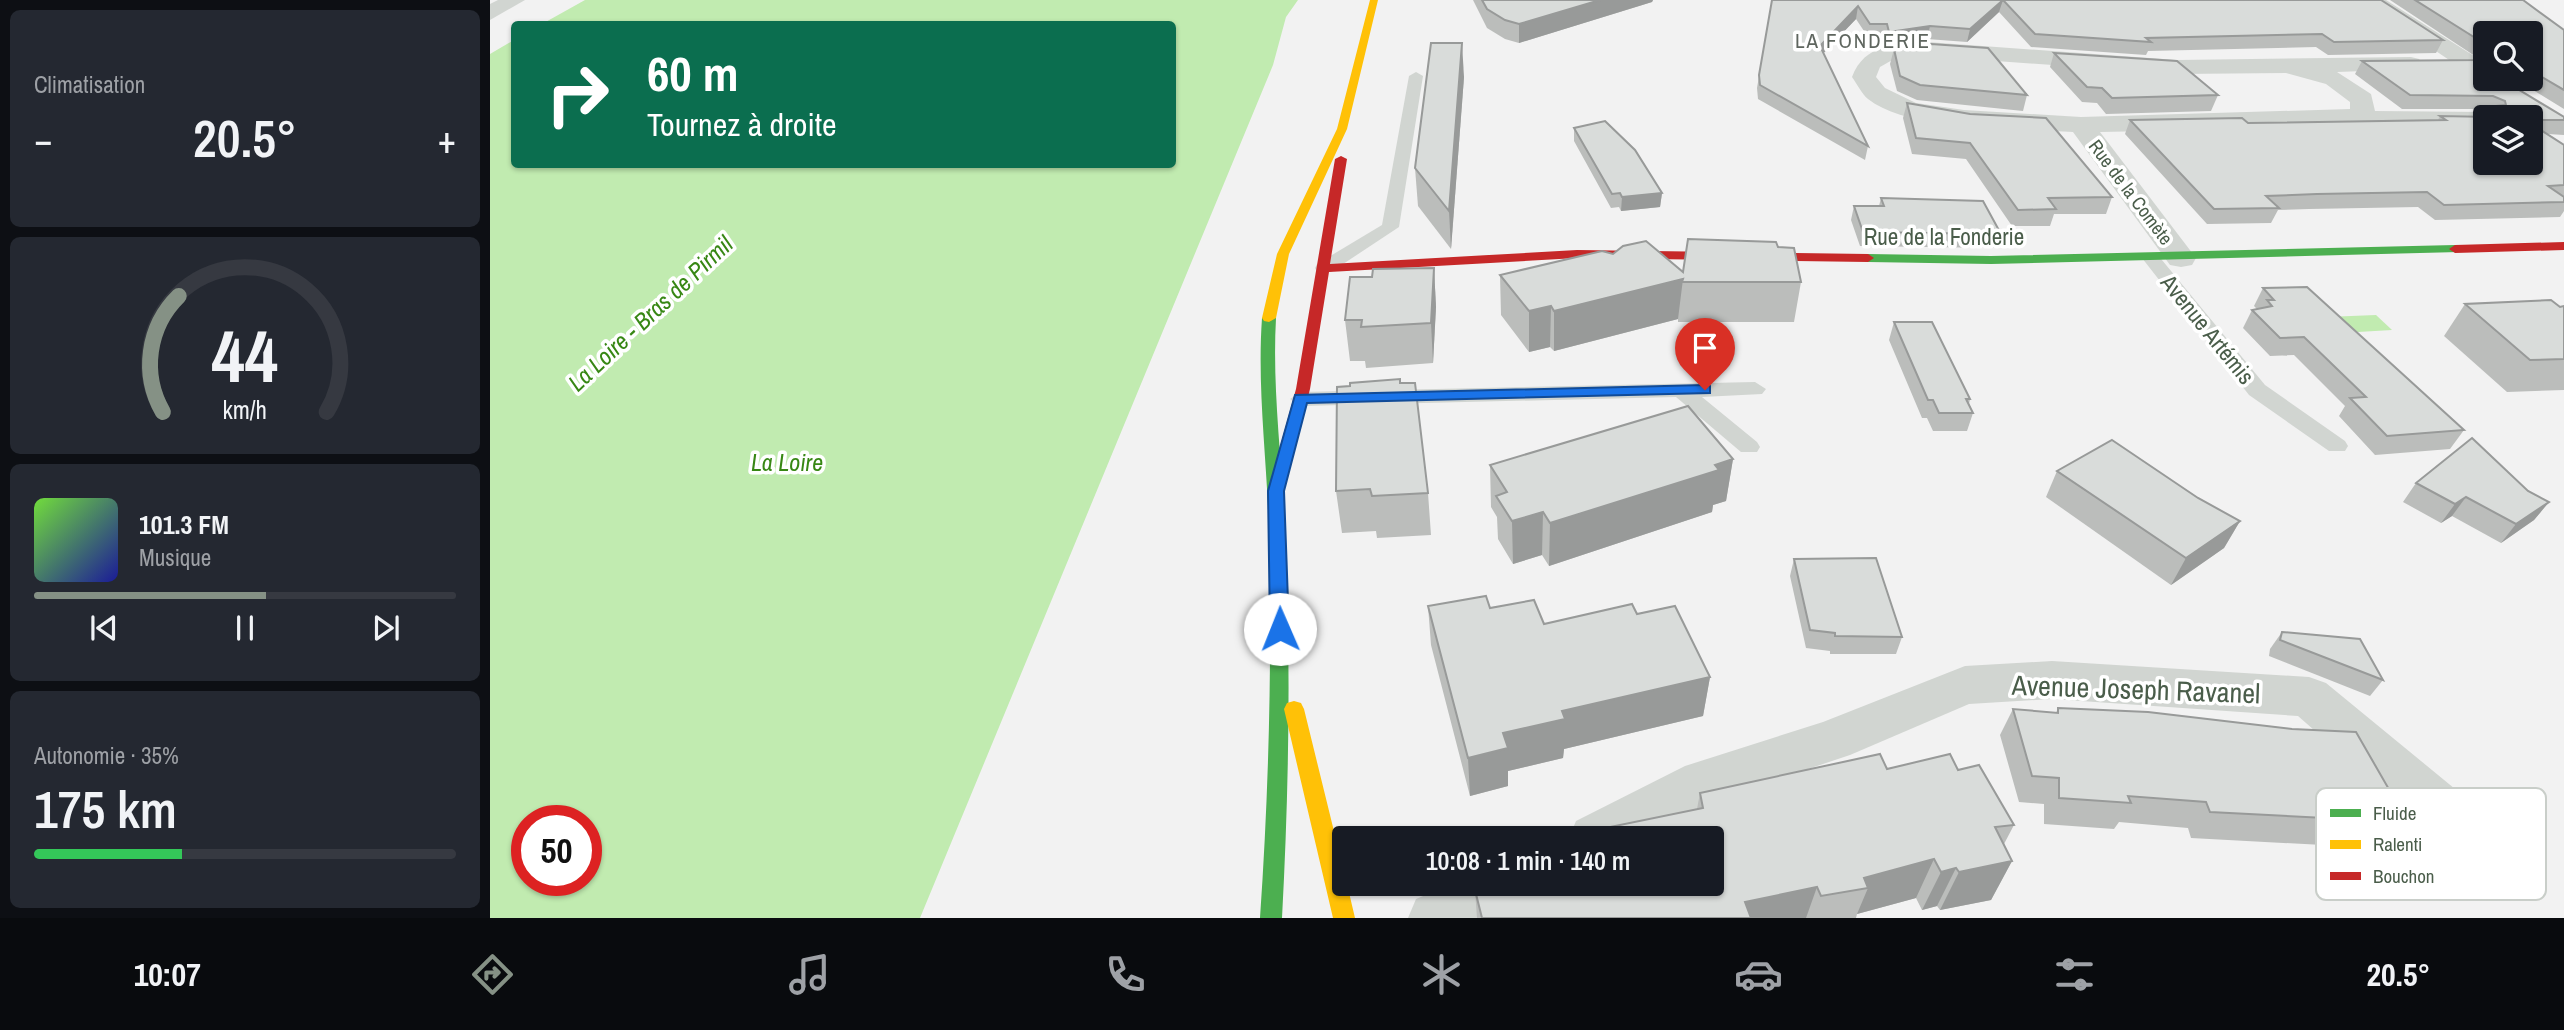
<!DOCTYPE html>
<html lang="fr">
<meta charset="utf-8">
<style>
body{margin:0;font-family:"Archivo Narrow",sans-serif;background:#242831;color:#f1f3f6;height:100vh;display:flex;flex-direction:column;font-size:26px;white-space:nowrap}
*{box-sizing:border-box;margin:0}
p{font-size:23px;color:#9ea1a6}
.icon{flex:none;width:38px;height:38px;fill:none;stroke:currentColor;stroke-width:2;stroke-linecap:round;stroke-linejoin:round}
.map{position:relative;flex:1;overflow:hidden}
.panel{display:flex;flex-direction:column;gap:10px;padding:10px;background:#0d0f14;width:490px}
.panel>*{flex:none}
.banner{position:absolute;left:21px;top:21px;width:665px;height:147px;border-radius:7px;box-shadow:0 2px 5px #0004;background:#0b6e4f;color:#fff;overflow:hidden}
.buttons{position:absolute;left:1983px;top:21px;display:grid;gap:14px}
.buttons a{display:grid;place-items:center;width:70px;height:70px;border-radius:7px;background:#171b24;box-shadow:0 2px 5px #0004;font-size:35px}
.speed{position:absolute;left:21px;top:805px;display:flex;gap:14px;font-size:35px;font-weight:700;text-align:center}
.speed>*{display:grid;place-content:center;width:91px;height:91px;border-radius:50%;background:#171b24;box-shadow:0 2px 5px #0004;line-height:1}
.speed .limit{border:10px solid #d22;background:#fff;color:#111}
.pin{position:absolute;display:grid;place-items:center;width:60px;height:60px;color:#fff;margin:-72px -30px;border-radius:50% 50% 50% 0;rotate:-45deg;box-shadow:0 0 7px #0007}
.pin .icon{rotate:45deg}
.me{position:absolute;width:77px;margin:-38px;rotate:359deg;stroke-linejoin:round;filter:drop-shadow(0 0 5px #0008)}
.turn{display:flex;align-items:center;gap:24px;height:147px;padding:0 21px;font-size:32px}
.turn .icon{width:91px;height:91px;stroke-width:2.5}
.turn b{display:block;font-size:49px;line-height:60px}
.big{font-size:52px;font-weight:600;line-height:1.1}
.panel .widget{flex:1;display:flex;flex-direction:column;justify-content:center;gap:10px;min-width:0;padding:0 24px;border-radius:10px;background:#242831}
.panel .dial{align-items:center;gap:0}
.dial svg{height:182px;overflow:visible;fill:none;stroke:#363941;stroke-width:7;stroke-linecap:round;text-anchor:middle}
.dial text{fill:#f1f3f6;stroke:none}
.song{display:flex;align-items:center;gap:21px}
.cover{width:84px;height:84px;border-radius:10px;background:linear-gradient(135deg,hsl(100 70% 55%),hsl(240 70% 35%))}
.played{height:7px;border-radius:4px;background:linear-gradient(90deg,#859185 55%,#363941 55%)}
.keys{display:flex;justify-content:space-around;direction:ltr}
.heat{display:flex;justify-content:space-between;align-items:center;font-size:38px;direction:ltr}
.charge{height:10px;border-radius:5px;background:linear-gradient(90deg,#34c759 35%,#363941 0)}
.trip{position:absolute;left:842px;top:826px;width:392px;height:70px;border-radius:7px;background:#171b24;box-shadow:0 2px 5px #0004;font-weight:600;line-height:70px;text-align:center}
.dock{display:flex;height:112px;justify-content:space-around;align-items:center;background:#090b0e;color:#9ea1a6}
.dock .icon{width:49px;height:49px}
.dock .active{color:#859185}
.dock b{font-size:32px;color:#f1f3f6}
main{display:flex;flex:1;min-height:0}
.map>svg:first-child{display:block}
</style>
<main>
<section class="panel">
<div class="widget"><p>Climatisation</p>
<div class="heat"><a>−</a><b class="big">20.5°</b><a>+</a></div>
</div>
<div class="widget dial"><svg viewBox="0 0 100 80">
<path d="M14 69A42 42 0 1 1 86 69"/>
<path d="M14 69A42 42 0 0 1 21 18" stroke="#859185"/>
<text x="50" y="56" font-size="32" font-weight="700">44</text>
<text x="50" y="72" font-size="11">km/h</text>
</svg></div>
<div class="widget">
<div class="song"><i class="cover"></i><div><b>101.3 FM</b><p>Musique</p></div></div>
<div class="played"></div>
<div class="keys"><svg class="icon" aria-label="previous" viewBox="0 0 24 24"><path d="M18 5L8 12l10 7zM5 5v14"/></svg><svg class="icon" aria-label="pause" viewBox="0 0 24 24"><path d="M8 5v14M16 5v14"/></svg><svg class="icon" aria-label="next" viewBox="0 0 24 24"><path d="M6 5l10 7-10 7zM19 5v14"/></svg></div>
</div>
<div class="widget"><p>Autonomie · 35%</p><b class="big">175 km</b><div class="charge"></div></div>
</section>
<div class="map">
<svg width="2074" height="918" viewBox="0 0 2074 918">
<rect width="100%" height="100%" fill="#f2f2f2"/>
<g fill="#c1ebb0" fill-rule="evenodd">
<path d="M95 0H808L796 17 783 65 430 918H0V54L24 40V164H682V24H52ZM37 821H96V880H37Z"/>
<path d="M1886 315 1902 330 1851 333 1836 317Z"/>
</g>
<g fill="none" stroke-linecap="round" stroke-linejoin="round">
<g fill="#d1d5d1" fill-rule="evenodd">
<path d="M926 72 933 76 909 227 841 272H827L825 268 827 264 892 225 919 76Z"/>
<path d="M1661 253 1667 254 1775 385 1855 441 1858 446 1855 451H1839L1759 395 1652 258Z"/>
<path d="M1265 382 1276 389 1272 394 1212 397 1267 442 1270 447 1267 452H1251L1186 397 811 406 800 399 811 392Z"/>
</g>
<g fill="#d1d5d1" fill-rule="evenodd">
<path d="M8 0H35L0 20V4Z"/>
<path d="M1870 0H1896L1995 63V79H2001L1986 78Z"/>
<path d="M1437 42 1687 60 1921 57 1929 59 1933 64 1929 69 1847 72 1881 94 1885 111 1995 112 2006 117H1995V128L1864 127 1610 132 1706 258 1702 265 1691 267 1680 265 1583 132C1529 129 1420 132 1378 99 1372 94 1367 84 1362 77 1375 43 1405 45 1437 42ZM1437 56 1687 74 1796 73 1836 84 1860 102V109L1591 117 1474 110 1426 103 1395 88 1386 77 1390 67 1404 59Z"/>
<path d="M1562 661 1819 677 1836 683 2015 830 2023 847 2015 864 1996 871 1977 864 1808 716 1562 699 1479 704 1360 755 1228 799 1155 838H1079L1086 821 1195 766 1333 722 1475 666Z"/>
<path d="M962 884H1050L1042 902 1007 918H918L926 899Z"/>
</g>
<g fill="#4caf50" fill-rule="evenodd">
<path d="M1965 245 1971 249 1969 252 1501 264 1378 262 1372 258 1378 254 1501 256Z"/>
<path d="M779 314 786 318C782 389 792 459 795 530 801 659 799 789 792 918H770C779 789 782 660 779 530 777 459 767 389 772 318Z"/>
</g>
<g fill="#ffc107" fill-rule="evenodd">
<path d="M880 0H888L857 129 799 254 786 318 779 322 774 321 772 318 787 254 847 129Z"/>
<path d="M804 701 811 703 814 709 854 872V884H857L865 918H843L794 709 797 703Z"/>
</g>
<g fill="#c62828" fill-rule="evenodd">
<path d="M851 156 857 159 840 264 1087 250 1378 254 1384 258 1378 262 1087 258 839 272 820 389 802 461 794 466 786 461 806 389 845 159Z"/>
<path d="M2074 242V250L1965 253 1959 249 1965 245Z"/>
</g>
</g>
<g fill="#bbbdbb" fill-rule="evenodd">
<path d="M983 0H1163L1162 2 1029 43 1015 39 997 28Z"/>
<path d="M1282 0H1891L1953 40 1946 53 1838 55 1826 47 1658 51 1656 55 1541 47 1509 12 1477 42 1437 39 1396 45 1394 37H1378L1366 19 1333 53 1378 146 1375 160 1268 99 1267 88Z"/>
<path d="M1900 0H2033L2074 30V109L2025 79H2040V33H1995V79L2074 117V135L2058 134 2074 145V211L2070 217 1945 220 1928 207 1819 209 1788 210 1781 223 1717 224 1635 134 1640 120 1758 123 1948 120 1950 116 1999 117 2002 112 1995 109H1912L1865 74 1872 61 1991 60ZM1995 117H2040V163Z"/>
<path d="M1404 49 1537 95 1533 111 1427 100 1407 91 1400 64Z"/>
<path d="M1564 53 1728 95 1721 111 1616 114 1607 103 1592 102 1560 67Z"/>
<path d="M974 77 961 249 928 206 925 168Z"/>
<path d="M1417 103 1622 197 1616 214H1564L1560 226H1522L1476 159 1422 154 1413 118Z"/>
<path d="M1084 128 1172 193 1170 207 1131 211 1129 207 1121 208 1084 141Z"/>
<path d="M1391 198 1511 234 1506 248 1370 246 1361 220 1364 206H1389Z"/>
<path d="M1288 247 1311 282 1304 322H1188V319L1064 351 1060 347 1039 352 1011 315 1010 275 1123 254 1193 272Z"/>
<path d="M944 268 946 307 943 363 876 368 875 361H860L855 320 882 277Z"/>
<path d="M1773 288 1974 430 1960 449 1885 455 1849 416 1855 406 1804 355 1780 356 1753 328 1762 310 1767 309 1764 306Z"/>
<path d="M1975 304 2074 306V390L2017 392 1954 336Z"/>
<path d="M1404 322 1480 399 1479 404 1483 413 1477 431H1443L1437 418H1432L1399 340Z"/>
<path d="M911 383 938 493 941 535 887 538 886 531 852 533 846 491Z"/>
<path d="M1243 459 1236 501 1223 505 1222 512 1059 566 1052 555 1023 564 1008 539 1007 517 1001 507 1000 465Z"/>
<path d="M1567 471 1708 498 1750 521 1734 548 1681 585 1556 497Z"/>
<path d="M1926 483 2038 491 2059 502 2044 520 2011 543 1962 516 1951 523 1913 502Z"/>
<path d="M1304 559 1412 637 1406 654H1340V651L1316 648 1300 576Z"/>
<path d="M938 606 1000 608 1054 624 1147 614 1220 677 1213 716 1074 749 1073 758 1018 771V786L980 796 941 645Z"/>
<path d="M1792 632 1893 680 1880 696 1779 656 1780 649Z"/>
<path d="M1568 708 1908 805 1870 847 1701 838 1698 828 1629 822 1624 829 1554 824V804L1529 802 1510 735 1523 709 1566 713Z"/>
<path d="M1397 769 1468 770 1524 825 1514 844 1522 861 1501 900 1450 910 1447 906 1432 910 1426 898 1367 914 1366 918H987L985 890 1222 838H1076V836L1207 809 1210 793Z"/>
</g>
<g fill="#989a99">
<path d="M1110 0H1163L1162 2 1029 43V24Z"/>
<path d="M1513 0 1509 12 1477 42 1480 29Z"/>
<path d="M1368 6 1366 19 1328 59 1330 46Z"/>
<path d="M1440 26 1437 39 1396 45 1399 32Z"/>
<path d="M972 43 974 77 961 249 959 211Z"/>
<path d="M1172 193 1170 207 1131 211 1132 197Z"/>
<path d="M944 268 946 307 943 363 941 323Z"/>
<path d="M1193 279 1188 319 1064 351V311Z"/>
<path d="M1061 306 1060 347 1039 352V311Z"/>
<path d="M1243 459 1236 501 1223 505 1222 512 1059 566 1060 523Z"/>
<path d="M1976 497 1962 516 1951 523 1965 504Z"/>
<path d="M2059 502 2044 520 2011 543 2026 524Z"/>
<path d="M1053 512 1052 555 1023 564 1022 521Z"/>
<path d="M1750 521 1734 548 1681 585 1696 558Z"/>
<path d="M1220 677 1213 716 1074 749 1073 758 1018 771V786L980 796 978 758 1013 733 1072 711Z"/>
<path d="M1444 859 1426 898 1367 914 1378 888 1374 878Z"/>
<path d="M1522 861 1501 900 1450 910 1469 872Z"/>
<path d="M1466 868 1447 906 1432 910 1451 872Z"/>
<path d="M1327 887 1316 918H1251L1255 902Z"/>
</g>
<g fill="#d9dcda" stroke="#989a99" stroke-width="2">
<path d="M992 0H1110L1029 24 1015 20 997 9Z"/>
<path d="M1282 0H1513L1480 29 1440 26 1399 32 1397 24H1380L1368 6 1330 46 1378 146 1270 85 1269 75Z"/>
<path d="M1513 0H1891L1953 40 1844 42 1832 34 1656 38 1661 42 1545 34Z"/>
<path d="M1925 0H2033L2074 30V90L2040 70V33H1995V44Z"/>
<path d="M941 43H972L959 211 925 168Z"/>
<path d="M1441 44 1498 48 1537 95 1430 85 1410 76 1404 49 1408 47Z"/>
<path d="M1564 53 1687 61 1728 95 1622 98 1612 88 1597 87Z"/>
<path d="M1995 59V79H2011L2074 117V120H2040V117H1995V163H2040V123L2074 145V185L2058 186 2074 197V202L1954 205 1937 192 1827 194 1776 196 1789 208 1724 209 1640 120 1752 118 1758 123 1956 120 1950 116 2003 117 2006 106 2016 105 2015 101 2003 96 1920 95 1872 61 1990 60Z"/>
<path d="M1417 103 1480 114 1556 118 1622 197 1558 198 1566 209 1528 210 1480 143 1426 138Z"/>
<path d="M1115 121 1145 150 1172 193 1132 197 1130 193 1122 194 1084 128Z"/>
<path d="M1391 198 1493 201 1511 234 1373 232 1364 206H1394Z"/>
<path d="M1198 239 1286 242 1288 247 1304 248 1311 282H1192L1193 279 1064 311 1061 306 1039 311 1010 275 1112 251 1123 254 1133 246 1156 241 1193 272Z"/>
<path d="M944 268 941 323 871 327 872 320H855L860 277H882L883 269Z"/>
<path d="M1817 287 1974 430 1897 436 1860 398 1876 397 1814 337 1790 338 1762 310 1782 306 1777 300H1784L1773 288Z"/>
<path d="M2061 300 2070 307 2074 306V359L2040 360 1975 304Z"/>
<path d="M1404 322H1442L1480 399H1476L1483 413H1449L1443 400H1438Z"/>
<path d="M910 379V383H925L938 493 882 496 880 489 846 491 847 387 860 386V383Z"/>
<path d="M1198 406 1243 459 1225 465 1229 470 1060 523 1053 512 1022 521 1006 496 1017 492 1000 465Z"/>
<path d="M1982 438 2038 491 2059 502 2026 524 1976 497 1965 504 1926 483Z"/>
<path d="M1622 440 1708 498 1750 521 1696 558 1567 471Z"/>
<path d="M1386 558 1412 637 1345 636V633L1320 630 1304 559Z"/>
<path d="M996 596 1000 608 1044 600 1054 624 1142 604 1147 614 1185 606 1220 677 1072 711 1075 719 1013 733 1018 748 978 758 938 606Z"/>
<path d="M1792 632 1870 639 1893 680 1790 640Z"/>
<path d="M1568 708 1658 712 1802 729 1866 732 1908 805 1883 803 1894 821 1720 812 1716 802 1638 796 1641 803 1569 798V778L1542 776 1523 709 1568 713Z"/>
<path d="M1390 754 1397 769 1460 754 1468 770 1489 765 1524 825 1505 827 1522 861 1469 872 1466 868 1451 872 1444 859 1374 878 1378 888 1331 896 1327 887 1255 902 1261 918H992L985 890 1010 884H1222V838H1076V836L1213 808 1210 793Z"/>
</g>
<path fill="#1a73e8" stroke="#114b97" stroke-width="2" d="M1215 385 1220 386V393L817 403 794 491 799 629 790 636 783 634 780 629 778 491 805 395Z"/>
<g text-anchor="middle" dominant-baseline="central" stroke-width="7" stroke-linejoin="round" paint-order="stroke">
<g font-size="19" fill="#4a5d4a" stroke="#fff">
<text transform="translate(1641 192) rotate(53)">Rue de la Comète</text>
</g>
<g font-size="21" letter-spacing="2" fill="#5e655e" stroke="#fff">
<text x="1373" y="40">LA FONDERIE</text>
</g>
<g font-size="23" fill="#4a5d4a" stroke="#fff">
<text x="1454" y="236">Rue de la Fonderie</text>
<text transform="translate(1718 329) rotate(51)">Avenue Artémis</text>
</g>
<g font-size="24" font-style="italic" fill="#378714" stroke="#fff">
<text transform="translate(160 313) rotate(-43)">La Loire - Bras de Pirmil</text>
<text x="297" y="462">La Loire</text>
</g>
<g font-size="28" fill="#4a5d4a" stroke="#fff">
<text transform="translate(1646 689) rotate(2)">Avenue Joseph Ravanel</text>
</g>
</g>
<rect x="1826" y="788" width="230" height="112" rx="10" fill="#fff" stroke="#c9cec9" stroke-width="2"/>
<rect x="1840" y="809" width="31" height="8" fill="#4caf50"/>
<rect x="1840" y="840" width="31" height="9" fill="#ffc107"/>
<rect x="1840" y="872" width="31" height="8" fill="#c62828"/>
<g font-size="19" fill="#4a5d4a">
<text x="1883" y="820">Fluide</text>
<text x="1883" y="851">Ralenti</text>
<text x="1883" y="883">Bouchon</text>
</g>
</svg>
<div class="buttons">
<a><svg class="icon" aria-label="search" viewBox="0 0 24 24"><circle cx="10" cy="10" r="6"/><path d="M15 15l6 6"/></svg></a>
<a><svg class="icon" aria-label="layers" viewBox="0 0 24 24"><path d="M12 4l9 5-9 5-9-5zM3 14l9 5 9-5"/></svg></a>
</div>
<div class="speed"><div class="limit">50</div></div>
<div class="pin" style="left:1215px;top:390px;background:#d93025"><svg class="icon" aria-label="arrive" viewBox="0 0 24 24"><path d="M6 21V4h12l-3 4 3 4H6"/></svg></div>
<svg class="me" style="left:790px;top:629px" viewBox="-20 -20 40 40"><circle r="19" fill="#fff"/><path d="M0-13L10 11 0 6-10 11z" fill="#1a73e8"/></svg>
<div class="trip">10:08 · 1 min · 140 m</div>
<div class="banner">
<div class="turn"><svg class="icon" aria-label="right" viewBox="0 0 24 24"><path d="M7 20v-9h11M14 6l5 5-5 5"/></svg><div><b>60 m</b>Tournez à droite</div></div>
</div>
</div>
</main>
<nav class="dock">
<b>10:07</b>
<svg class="icon active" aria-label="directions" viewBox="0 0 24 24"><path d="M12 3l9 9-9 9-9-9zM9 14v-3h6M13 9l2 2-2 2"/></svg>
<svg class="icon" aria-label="music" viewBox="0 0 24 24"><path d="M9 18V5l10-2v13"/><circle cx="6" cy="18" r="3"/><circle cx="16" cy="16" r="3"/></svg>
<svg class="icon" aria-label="phone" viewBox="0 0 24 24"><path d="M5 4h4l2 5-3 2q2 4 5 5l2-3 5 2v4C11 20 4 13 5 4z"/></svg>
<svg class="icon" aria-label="climate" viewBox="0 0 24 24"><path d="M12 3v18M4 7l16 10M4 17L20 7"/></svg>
<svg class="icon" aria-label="car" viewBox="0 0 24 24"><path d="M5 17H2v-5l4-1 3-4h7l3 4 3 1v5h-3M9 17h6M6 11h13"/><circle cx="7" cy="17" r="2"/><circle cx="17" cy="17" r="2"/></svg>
<svg class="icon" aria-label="filters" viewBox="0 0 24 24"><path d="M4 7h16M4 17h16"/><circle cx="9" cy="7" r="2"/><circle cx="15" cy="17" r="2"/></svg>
<b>20.5°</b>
</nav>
